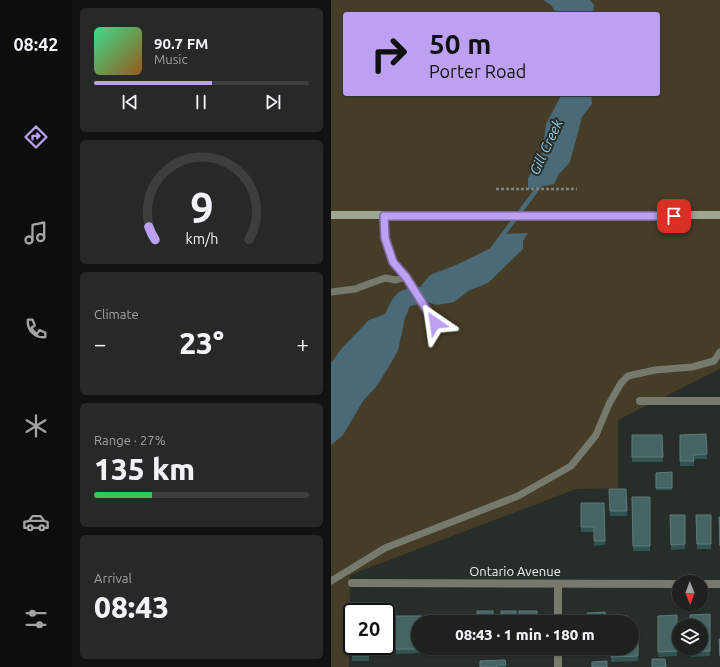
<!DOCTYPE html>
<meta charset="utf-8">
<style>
body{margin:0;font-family:Ubuntu,sans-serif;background:#252a28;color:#f1f3f6;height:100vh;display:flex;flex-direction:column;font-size:15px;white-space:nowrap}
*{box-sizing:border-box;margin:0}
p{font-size:13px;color:#a0a4a4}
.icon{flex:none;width:22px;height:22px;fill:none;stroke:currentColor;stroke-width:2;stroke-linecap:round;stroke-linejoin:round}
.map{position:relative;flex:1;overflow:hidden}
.side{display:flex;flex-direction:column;gap:8px;padding:8px;background:#101311;width:259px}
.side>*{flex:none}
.guide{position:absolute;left:12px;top:12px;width:317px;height:84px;border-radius:4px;box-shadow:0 1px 3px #0004,0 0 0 1px #3b3f3d;background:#bca0f2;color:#111;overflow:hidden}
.needle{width:26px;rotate:179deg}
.fabs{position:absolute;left:341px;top:575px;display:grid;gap:8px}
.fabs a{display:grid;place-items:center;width:36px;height:36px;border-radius:50%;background:#1d221f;box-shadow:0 1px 3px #0004,0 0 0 1px #3b3f3d;font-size:20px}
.speed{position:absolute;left:12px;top:603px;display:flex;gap:8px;font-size:20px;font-weight:700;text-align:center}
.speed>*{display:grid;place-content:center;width:52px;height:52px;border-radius:50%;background:#1d221f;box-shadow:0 1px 3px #0004,0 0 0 1px #3b3f3d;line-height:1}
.speed .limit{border:2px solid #111;border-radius:6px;background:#fff;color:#111}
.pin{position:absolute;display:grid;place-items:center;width:34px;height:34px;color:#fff;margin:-17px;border-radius:8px;box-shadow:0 2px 6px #0006}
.me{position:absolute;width:44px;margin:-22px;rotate:328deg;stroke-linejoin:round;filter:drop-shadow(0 0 3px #0008)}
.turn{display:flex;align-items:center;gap:14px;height:84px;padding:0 20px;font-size:18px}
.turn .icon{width:52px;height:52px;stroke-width:2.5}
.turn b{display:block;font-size:28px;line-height:34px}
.big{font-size:30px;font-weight:800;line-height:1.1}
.side .tile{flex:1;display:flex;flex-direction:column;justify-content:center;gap:6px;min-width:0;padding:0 14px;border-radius:6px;background:#252a28}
.side .dial{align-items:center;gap:0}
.dial svg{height:104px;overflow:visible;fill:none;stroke:#3b3f3d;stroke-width:7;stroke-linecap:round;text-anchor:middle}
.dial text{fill:#f1f3f6;stroke:none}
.song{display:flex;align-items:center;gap:12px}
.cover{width:48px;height:48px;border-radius:6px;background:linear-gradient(135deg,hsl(150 70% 55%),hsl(30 70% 35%))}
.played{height:4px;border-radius:2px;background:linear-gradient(90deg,#bca0f2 55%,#3b3f3d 55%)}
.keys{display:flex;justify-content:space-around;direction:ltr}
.heat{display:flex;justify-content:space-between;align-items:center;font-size:22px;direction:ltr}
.charge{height:6px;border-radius:3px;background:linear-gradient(90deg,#34c759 27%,#3b3f3d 0)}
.trip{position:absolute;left:80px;top:615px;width:228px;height:40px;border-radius:20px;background:#1d221f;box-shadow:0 1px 3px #0004,0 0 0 1px #3b3f3d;font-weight:800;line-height:40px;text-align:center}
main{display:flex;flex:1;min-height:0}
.tabs{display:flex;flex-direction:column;width:72px;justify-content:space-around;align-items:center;background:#0c0e0c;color:#a0a4a4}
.tabs .icon{width:28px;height:28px}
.tabs .active{color:#bca0f2}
.tabs b{font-size:18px;color:#f1f3f6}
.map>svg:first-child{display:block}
</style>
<main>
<nav class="tabs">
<b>08:42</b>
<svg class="icon active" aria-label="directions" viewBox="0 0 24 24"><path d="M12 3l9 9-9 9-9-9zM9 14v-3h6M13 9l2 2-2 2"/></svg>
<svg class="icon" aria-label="music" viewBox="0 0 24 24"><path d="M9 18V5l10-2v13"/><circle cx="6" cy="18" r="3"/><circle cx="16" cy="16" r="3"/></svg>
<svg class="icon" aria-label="phone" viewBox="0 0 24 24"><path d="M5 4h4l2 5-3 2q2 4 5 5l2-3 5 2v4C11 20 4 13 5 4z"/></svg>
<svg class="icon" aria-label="climate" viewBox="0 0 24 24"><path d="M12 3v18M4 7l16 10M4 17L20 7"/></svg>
<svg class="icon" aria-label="car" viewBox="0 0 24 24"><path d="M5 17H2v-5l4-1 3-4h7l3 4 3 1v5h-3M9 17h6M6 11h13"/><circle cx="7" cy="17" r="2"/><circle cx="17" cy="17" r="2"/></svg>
<svg class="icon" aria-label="filters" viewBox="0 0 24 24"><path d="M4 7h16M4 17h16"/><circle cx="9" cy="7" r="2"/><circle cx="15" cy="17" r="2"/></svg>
</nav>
<section class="side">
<div class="tile">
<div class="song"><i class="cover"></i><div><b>90.7 FM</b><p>Music</p></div></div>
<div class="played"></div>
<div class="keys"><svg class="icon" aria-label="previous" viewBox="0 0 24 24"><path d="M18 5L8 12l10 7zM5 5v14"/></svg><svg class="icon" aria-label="pause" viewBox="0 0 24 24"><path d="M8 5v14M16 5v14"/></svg><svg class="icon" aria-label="next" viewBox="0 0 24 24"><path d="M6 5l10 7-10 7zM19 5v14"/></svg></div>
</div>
<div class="tile dial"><svg viewBox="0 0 100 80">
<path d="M14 69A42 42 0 1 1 86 69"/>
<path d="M14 69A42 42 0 0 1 9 59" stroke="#bca0f2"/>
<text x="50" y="56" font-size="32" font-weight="700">9</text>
<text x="50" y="72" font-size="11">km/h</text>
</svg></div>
<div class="tile"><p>Climate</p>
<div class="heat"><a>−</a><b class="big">23°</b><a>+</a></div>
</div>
<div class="tile"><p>Range · 27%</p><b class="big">135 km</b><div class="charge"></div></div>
<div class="tile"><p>Arrival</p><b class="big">08:43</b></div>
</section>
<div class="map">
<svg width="389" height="667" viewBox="0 0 389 667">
<rect width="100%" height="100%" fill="#272d29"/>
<path fill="#463d28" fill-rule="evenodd" d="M0 0H389V369L287 420V488L245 489 19 575 18 667H0ZM14 14H327V94H14Z"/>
<g fill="#4a6a77">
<path d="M212 0H259L263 5 262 14H226L220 5Z"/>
<path d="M231 94H260L261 104 251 117 239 162 228 174 223 184 197 189V178L208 161 211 153 215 124Z"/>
<path d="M197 233 192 241V249L157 283 139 290 123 302 106 305 95 302 79 306 74 318 67 350 60 363 45 387 32 401 12 435 0 445V363L11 348 38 320 54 314C64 293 66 289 89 287L99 275 125 265 164 246 173 234Z"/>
</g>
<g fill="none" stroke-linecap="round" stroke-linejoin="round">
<path stroke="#4a6a77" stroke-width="4.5" d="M162 248 210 184"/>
<path stroke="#7e8380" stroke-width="2.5" stroke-dasharray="3 2" stroke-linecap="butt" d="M165 189H246"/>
<g stroke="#767a6d" stroke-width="7">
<path d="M53 216 54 238 62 262 75 277 104 323"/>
<path d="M0 292 24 289 54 278 65 280 75 277"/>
<path d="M0 581 54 548 187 496 240 466 265 435 278 404 290 383 297 376 324 370 361 367 383 361 389 352"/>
</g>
<g stroke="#767a6d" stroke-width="8">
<path d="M309 401H389"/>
<path d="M21 583 348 584"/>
<path d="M370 584H389"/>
<path d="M227 622V584"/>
<path d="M227 667V648"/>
</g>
<path stroke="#9fa692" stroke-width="8" d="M0 215H389"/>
</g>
<g fill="#315352">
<path d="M375 434 376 459H363V466H349V435Z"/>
<path d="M301 435H331L332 462H301Z"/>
<path d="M341 472V490H325V473Z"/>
<path d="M278 489H295L296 516H279Z"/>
<path d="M301 497H319V551H302Z"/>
<path d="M250 503H273L274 545 263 546V532H250Z"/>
<path d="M339 515H354V549L340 550Z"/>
<path d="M365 515H380V549H366Z"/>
<path d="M59 611V654H42L41 646Z"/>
<path d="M379 614V656L360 657V648Z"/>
<path d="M346 615V656L327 657V616Z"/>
<path d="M64 616 92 648V653L65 654Z"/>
<path d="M21 632 38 656V661H21Z"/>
<path d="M307 640V661L280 662V648Z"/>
<rect x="189" y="648" width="18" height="3"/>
<path d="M174 660 175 667H149Z"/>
</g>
<g fill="#466463" stroke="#607a79">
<path d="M375 434 376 454 362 455 363 461H349V435Z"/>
<path d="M301 435H331L332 457H301Z"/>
<path d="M341 472V488H325V473Z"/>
<path d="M278 489H295L296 511H279Z"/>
<path d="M301 497H319V546H302Z"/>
<path d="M250 503H273L274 541H263V527H250Z"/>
<path d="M339 515H354V544L340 545Z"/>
<path d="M365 515H380V544H366Z"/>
<path d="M388 517H389V546Z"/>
<path d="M46 611H59V649H42L41 646H55V612H46Z"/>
<rect x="146" y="611" width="16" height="11"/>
<rect x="170" y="611" width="15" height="11"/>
<rect x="188" y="611" width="18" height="11"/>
<path d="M274 612 275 622H257L256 613Z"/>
<path d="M379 614V651L360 652V648H370V626H359V615Z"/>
<path d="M346 615V651L327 652V616Z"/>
<path d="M64 616H91L92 622H87V648H92V649H65Z"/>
<path d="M279 616H297V622H280Z"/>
<path d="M140 618V622H107V619Z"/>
<path d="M21 627V646H37L38 656H21Z"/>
<path d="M388 639H389V656Z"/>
<path d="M301 640H307V656L280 657V648H301Z"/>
<path d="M321 659H334L335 667H321Z"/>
<path d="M174 660 175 665H166V667H149V661Z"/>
<path d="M276 661V667H261V662Z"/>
</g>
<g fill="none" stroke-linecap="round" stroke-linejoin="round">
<defs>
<path id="route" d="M104 323 75 277 62 262 54 238 53 216H343"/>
</defs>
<use href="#route" stroke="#7a689d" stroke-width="10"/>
<use href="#route" stroke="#bca0f2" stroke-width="7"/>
</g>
<g text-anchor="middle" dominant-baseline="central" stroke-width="4" stroke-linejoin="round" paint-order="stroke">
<g font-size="13" fill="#eef2f0" stroke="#272d29">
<text x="184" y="571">Ontario Avenue</text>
</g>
<g font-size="14" font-style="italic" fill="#92cfe9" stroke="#272d29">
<text transform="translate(215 147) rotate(-65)">Gill Creek</text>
</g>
</g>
</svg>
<div class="fabs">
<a><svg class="needle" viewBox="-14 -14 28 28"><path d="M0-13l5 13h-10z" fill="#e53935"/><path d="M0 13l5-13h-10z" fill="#a0a4a4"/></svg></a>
<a><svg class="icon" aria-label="layers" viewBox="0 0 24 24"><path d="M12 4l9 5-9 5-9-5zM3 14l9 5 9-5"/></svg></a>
</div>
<div class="speed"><div class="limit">20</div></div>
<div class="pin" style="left:343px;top:216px;background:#d93025"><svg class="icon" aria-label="arrive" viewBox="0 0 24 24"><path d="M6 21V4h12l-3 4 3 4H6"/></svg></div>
<svg class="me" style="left:104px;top:323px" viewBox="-20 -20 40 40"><path d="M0-17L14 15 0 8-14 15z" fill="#bca0f2" stroke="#fff" stroke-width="4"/></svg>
<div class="trip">08:43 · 1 min · 180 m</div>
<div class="guide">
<div class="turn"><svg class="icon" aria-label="right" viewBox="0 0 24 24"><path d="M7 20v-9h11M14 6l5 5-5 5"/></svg><div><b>50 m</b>Porter Road</div></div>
</div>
</div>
</main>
